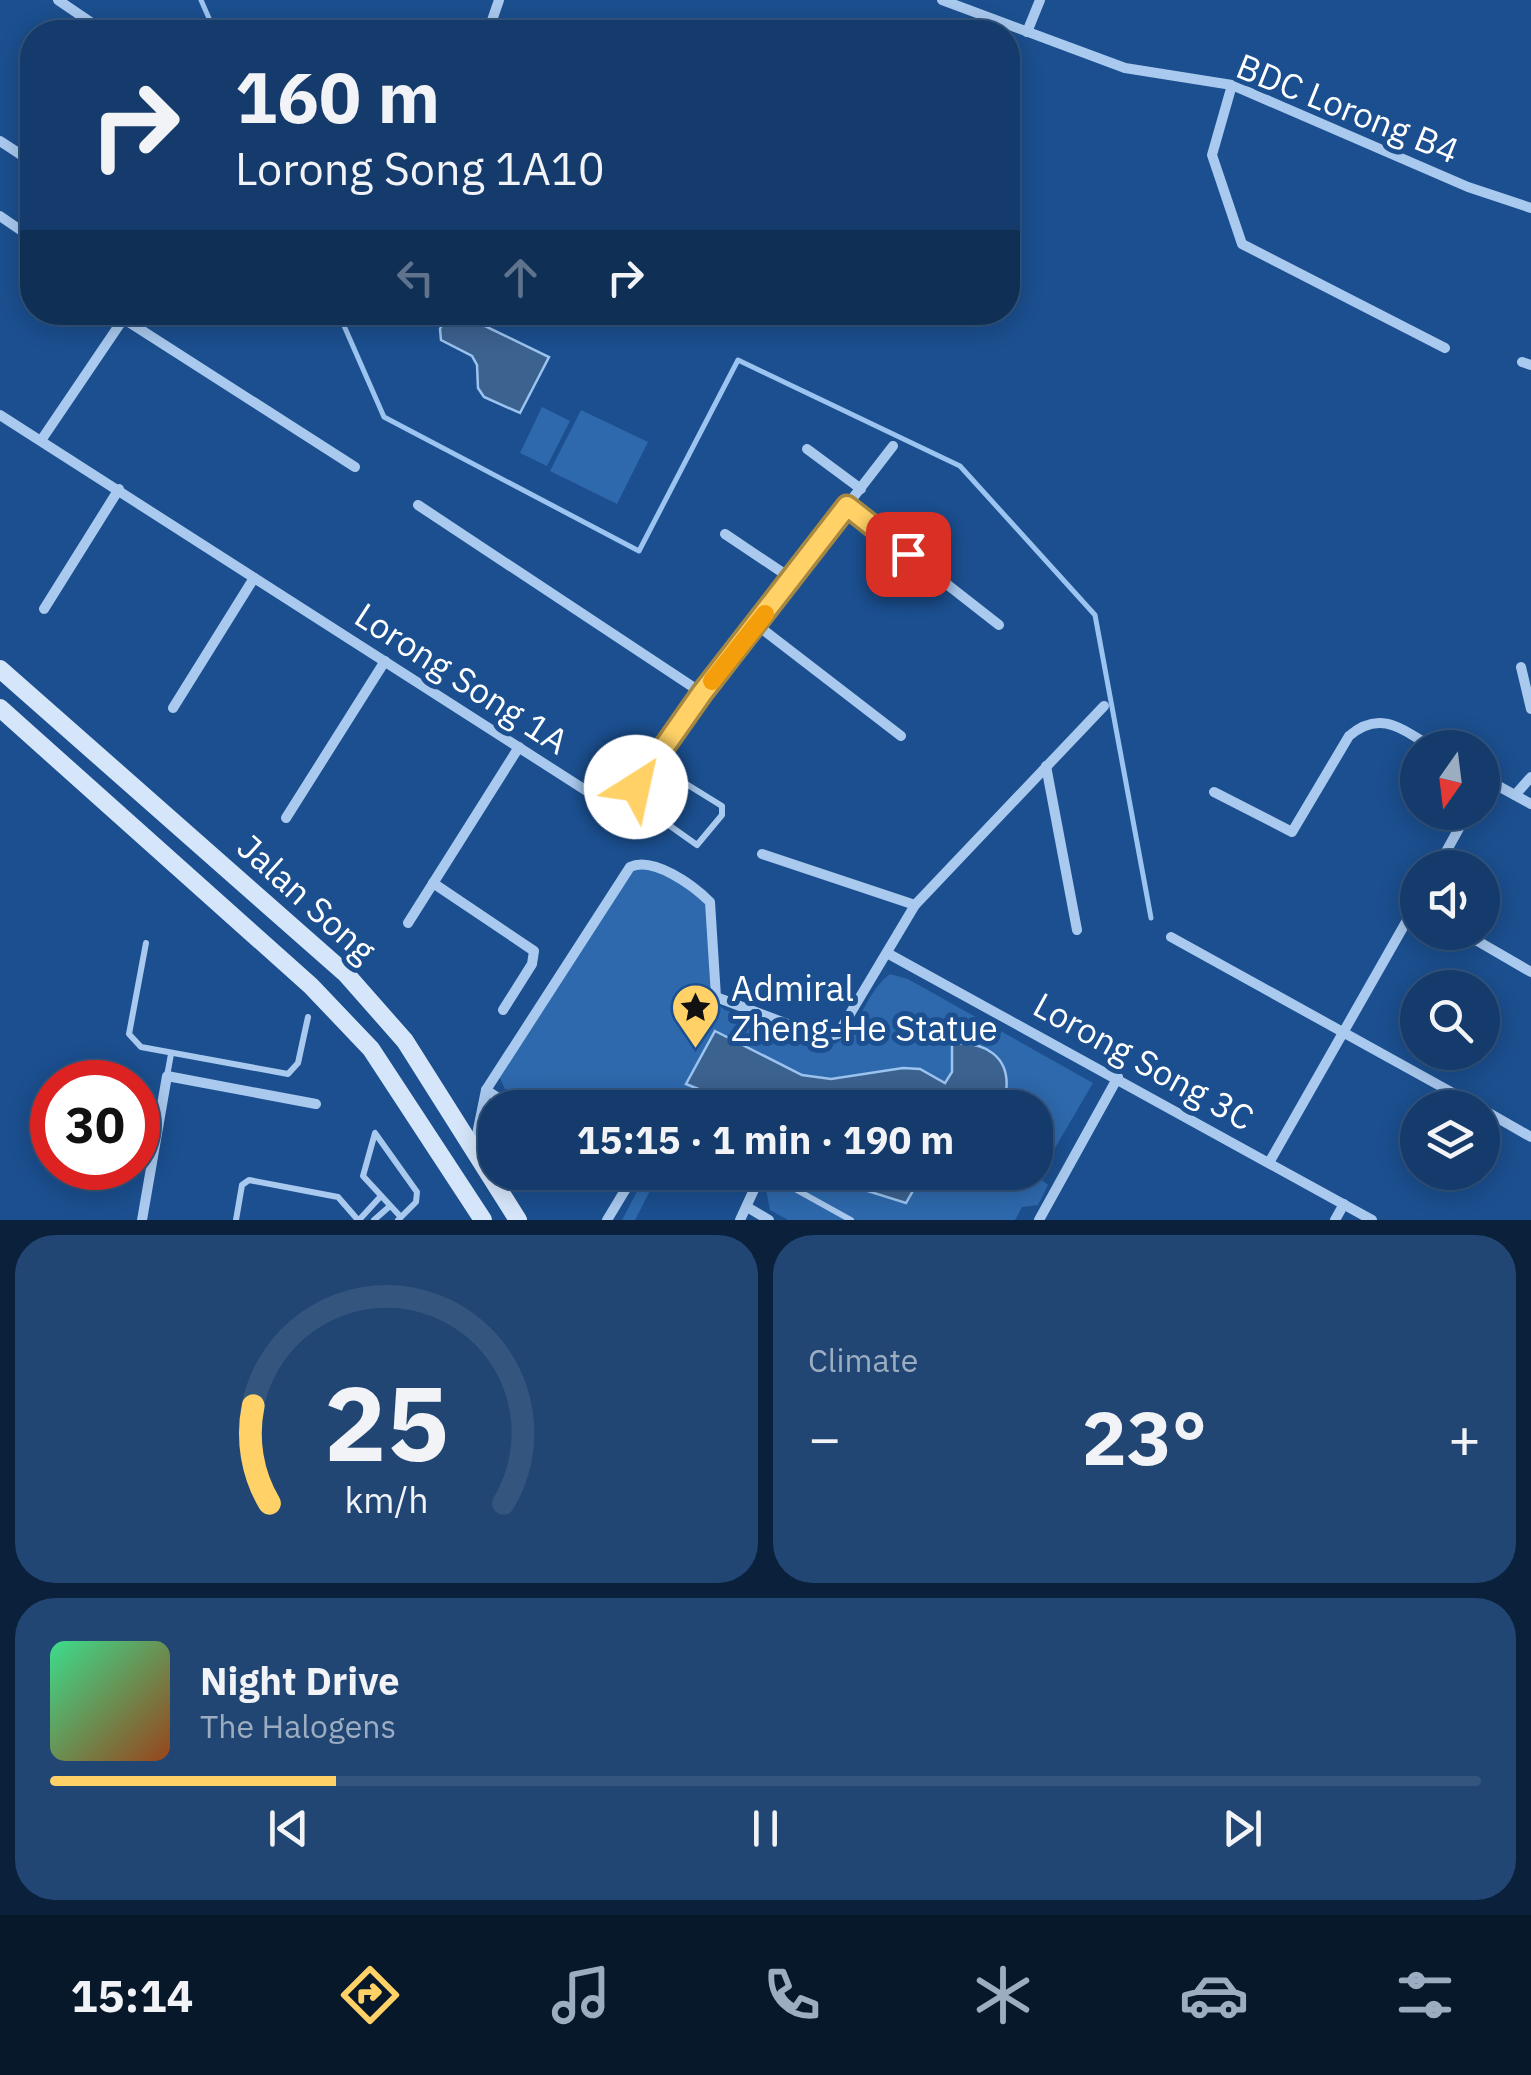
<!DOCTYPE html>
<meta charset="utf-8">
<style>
body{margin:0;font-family:"IBM Plex Sans",sans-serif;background:#214673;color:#f1f3f6;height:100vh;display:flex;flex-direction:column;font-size:38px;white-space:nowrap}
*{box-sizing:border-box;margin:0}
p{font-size:32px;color:#9dadc1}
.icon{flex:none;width:55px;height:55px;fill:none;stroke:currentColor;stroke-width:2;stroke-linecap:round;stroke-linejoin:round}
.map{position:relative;height:1220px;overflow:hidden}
.side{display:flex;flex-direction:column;gap:15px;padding:15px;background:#0b203b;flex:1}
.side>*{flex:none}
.hud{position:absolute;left:20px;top:20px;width:1000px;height:305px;border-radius:40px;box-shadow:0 5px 25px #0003,0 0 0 2px #33557e;background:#143b6b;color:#f1f3f6;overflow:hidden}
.needle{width:65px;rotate:194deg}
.controls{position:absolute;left:1400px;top:730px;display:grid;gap:20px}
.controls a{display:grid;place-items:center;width:100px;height:100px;border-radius:50%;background:#143b6b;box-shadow:0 5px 25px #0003,0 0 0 2px #33557e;font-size:50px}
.speed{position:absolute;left:30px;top:1060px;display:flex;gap:20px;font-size:50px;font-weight:700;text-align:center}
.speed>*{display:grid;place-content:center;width:130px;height:130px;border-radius:50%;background:#143b6b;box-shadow:0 5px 25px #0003,0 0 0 2px #33557e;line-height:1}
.speed .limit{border:15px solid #d22;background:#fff;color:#111}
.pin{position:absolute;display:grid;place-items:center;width:85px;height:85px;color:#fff;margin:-42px;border-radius:20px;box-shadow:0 5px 15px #0006}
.me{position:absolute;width:110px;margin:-55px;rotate:35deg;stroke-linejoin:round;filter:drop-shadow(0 0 8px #0008)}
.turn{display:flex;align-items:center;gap:35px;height:210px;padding:0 50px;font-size:45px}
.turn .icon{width:130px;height:130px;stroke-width:2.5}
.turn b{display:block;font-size:70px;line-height:85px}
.lanes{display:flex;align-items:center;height:95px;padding:0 50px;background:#0003;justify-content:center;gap:50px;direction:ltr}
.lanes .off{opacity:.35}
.big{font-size:75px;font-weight:700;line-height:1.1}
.side .tile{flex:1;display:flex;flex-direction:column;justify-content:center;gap:15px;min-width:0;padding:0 35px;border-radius:40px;background:#214673}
.side .dial{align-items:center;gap:0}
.dial svg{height:260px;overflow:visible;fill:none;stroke:#33557e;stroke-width:7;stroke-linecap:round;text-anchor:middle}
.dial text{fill:#f1f3f6;stroke:none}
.song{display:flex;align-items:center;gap:30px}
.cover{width:120px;height:120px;border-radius:15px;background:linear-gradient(135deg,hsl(150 70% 55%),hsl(20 70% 35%))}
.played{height:10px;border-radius:5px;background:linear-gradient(90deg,#ffd166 20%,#33557e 20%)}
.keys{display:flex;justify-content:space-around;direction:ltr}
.heat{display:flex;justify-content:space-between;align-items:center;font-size:55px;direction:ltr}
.side .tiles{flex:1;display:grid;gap:15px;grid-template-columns:1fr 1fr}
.tile:last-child{grid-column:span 2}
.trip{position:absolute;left:478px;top:1090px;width:575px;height:100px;border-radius:40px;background:#143b6b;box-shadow:0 5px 25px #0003,0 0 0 2px #33557e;font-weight:700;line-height:100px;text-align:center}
.menu{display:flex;height:160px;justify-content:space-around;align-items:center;background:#08182b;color:#9dadc1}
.menu .icon{width:70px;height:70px}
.menu .on{color:#ffd166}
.menu b{font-size:45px;color:#f1f3f6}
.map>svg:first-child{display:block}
</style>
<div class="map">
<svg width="1531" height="1220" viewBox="0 0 1531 1220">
<rect width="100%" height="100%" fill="#1b4f8f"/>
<g fill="#2e69ad">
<path d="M542 407 570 421 547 466 520 453Z"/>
<path d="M581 410 648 442 617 504 550 471Z"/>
<path d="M634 867C659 867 694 888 709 909L710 998 725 1010 835 1044C861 1029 865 992 890 974L908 979 1093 1083 1038 1177 1048 1185 1038 1205 1022 1207 1015 1220H788L770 1210 765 1184 769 1173 1035 1172V1108L549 1107 530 1095 505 1089 499 1076Z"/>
<path d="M647 1173H659L635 1220H622Z"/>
</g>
<g fill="#3c6290" stroke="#9cc4f0" stroke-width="2.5">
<path d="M449 312 458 313 549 357 520 413 484 397 478 388 477 365 472 356 441 340 440 329Z"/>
<path d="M715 1031 802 1075 831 1079 903 1068 920 1069 945 1083 952 1072V1044C984 1041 1011 1056 1006 1092L994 1104 981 1107H743L686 1084Z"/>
<path d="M843 1173H923L906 1203 861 1189Z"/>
</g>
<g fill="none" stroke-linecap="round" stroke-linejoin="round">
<g stroke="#9cc4f0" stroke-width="5">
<path d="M201 0 215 32"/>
<path d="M338 312 384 417 639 551 738 360 960 466 1095 615 1151 918"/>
</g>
<g stroke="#a9c9ee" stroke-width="6">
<path d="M676 317 678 312"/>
<path d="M653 763 675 777 649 811 697 845 722 815V806L675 777"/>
<path d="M146 943 129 1034 141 1047 288 1074 298 1063 308 1017"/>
<path d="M167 1076 171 1054"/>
<path d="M795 1189 851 1220"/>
<path d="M236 1220 242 1185 249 1180 338 1197 358 1220"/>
<path d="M359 1220 381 1196"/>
<path d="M374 1220 390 1206"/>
<path d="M398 1220 416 1202 417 1192 375 1133 363 1176 399 1215"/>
</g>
<g stroke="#a9c9ee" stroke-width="10">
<path d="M58 0 105 32"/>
<path d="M942 0 1125 68 1232 85 1468 187 1531 208"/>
<path d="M488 32 499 0"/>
<path d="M1027 32 1040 0"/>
<path d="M1232 85 1212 155 1242 244 1445 348"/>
<path d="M0 141 32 162"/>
<path d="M0 216 32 238"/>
<path d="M124 319 355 467"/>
<path d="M1522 362 1531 365"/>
<path d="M0 415 604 802 627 797 636 787 702 693 893 446"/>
<path d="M42 439 128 312"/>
<path d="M807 449 861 489"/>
<path d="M418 505 702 693"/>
<path d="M847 506 999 625"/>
<path d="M725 534 792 579"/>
<path d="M44 609 119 489"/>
<path d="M757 625 901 736"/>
<path d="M1521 667 1531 709"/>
<path d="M173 708 254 578"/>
<path d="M1046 766 1077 930"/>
<path d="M1482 777 1531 804"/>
<path d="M1214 792 1292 832 1349 736C1380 709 1402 729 1433 748"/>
<path d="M1515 795 1531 777"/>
<path d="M286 818 385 661"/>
<path d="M762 854 915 905"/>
<path d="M1437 868 1468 812"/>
<path d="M433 883 534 951 532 964 503 1010"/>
<path d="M408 923 519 747"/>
<path d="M1462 932 1531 972"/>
<path d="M1171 937 1480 1108"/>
<path d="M887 953 1372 1220"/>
<path d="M486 1090 513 1108"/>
<path d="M1482 1109 1531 1137"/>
<path d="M474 1149 486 1090 630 867C653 856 693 885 710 902L716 997 822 1037 838 1034 915 905 1104 706"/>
<path d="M1270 1161 1418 901"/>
<path d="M616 1172 630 1182"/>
<path d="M747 1207 769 1220"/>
<path d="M142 1220 167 1076 316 1104"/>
<path d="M607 1220 636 1172"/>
<path d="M740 1220 762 1172"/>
<path d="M1039 1220 1118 1077"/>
<path d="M1335 1220 1344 1204"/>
</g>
<g stroke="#d6e6fa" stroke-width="18">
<path d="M0 669 346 974 405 1041 518 1220"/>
<path d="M0 708 311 986 371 1049 483 1220"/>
</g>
</g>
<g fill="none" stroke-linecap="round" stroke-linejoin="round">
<defs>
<path id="route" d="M636 787 702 693 847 506 908 554"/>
</defs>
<use href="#route" stroke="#a68842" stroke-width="25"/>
<use href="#route" stroke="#ffd166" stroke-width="18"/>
<path stroke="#f59e0b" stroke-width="18" d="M712 681 765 614"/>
</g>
<defs>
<symbol id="sight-pin" viewBox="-11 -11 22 30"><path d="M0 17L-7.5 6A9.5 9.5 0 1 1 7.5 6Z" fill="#ffd166" stroke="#1b4f8f"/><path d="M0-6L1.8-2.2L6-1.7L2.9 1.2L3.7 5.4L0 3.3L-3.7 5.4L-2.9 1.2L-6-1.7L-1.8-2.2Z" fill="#111"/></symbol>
</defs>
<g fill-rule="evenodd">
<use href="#sight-pin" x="668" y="980" width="55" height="75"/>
</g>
<g text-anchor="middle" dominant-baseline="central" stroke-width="10" stroke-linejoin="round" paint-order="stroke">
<g font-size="35" fill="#fff" stroke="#1b4f8f">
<text transform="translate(1348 108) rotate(22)">BDC Lorong B4</text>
<text transform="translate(462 678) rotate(33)">Lorong Song 1A</text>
<text transform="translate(307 898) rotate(42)">Jalan Song</text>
<text transform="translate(1144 1061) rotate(29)">Lorong Song 3C</text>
</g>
<g font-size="35" fill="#fff" stroke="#1b4f8f" text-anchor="start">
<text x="731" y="988">Admiral<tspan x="731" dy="40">Zheng-He Statue</tspan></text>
</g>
</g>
</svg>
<div class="controls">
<a><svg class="needle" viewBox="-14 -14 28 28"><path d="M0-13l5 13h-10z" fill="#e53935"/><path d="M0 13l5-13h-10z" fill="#9dadc1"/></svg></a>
<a><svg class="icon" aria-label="sound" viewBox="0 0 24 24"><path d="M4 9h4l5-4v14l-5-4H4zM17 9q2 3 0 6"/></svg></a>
<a><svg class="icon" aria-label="search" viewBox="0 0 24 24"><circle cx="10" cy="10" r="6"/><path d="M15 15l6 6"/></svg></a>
<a><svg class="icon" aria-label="layers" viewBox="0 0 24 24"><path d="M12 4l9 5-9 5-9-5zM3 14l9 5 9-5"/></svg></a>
</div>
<div class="speed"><div class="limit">30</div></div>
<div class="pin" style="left:908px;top:554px;background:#d93025"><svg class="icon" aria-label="arrive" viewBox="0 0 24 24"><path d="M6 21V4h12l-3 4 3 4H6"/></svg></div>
<svg class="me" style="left:636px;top:787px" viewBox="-20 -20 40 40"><circle r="19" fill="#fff"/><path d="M0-13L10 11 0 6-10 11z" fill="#ffd166"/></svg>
<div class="trip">15:15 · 1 min · 190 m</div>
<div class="hud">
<div class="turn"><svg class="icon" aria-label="right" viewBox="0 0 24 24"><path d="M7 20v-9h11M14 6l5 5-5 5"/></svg><div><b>160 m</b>Lorong Song 1A10</div></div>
<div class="lanes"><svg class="icon off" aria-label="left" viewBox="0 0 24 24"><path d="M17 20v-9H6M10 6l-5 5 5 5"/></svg><svg class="icon off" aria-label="ahead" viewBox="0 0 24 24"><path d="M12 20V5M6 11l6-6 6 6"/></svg><svg class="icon" aria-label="right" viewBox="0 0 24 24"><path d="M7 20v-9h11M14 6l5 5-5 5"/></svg></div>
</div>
</div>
<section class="side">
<div class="tiles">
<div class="tile dial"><svg viewBox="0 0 100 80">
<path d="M14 69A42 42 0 1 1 86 69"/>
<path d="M14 69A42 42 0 0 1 9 39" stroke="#ffd166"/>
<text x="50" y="56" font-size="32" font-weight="700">25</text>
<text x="50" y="72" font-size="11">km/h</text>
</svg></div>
<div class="tile"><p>Climate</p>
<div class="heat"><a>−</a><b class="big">23°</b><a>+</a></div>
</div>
<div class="tile">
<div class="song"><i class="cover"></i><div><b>Night Drive</b><p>The Halogens</p></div></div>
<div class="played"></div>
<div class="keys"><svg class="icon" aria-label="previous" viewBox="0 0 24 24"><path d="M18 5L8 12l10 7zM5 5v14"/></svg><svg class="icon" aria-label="pause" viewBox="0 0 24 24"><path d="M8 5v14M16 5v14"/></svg><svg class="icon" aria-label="next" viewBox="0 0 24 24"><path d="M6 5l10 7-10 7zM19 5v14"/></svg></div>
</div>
</div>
</section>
<nav class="menu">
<b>15:14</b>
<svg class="icon on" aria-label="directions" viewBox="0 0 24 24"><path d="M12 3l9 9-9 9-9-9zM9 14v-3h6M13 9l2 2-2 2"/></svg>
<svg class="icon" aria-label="music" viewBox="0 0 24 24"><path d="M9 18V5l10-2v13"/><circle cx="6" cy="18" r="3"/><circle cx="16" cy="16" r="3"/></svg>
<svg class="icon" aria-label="phone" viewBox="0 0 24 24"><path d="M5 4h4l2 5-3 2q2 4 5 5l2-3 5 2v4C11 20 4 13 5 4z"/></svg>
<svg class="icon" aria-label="climate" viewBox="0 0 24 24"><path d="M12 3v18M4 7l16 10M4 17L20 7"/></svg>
<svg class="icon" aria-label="car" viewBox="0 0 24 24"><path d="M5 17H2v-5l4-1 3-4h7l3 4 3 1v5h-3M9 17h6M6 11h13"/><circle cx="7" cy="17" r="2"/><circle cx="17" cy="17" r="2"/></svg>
<svg class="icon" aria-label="filters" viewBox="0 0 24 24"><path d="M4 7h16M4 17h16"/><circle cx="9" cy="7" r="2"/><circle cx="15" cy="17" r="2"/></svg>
</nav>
